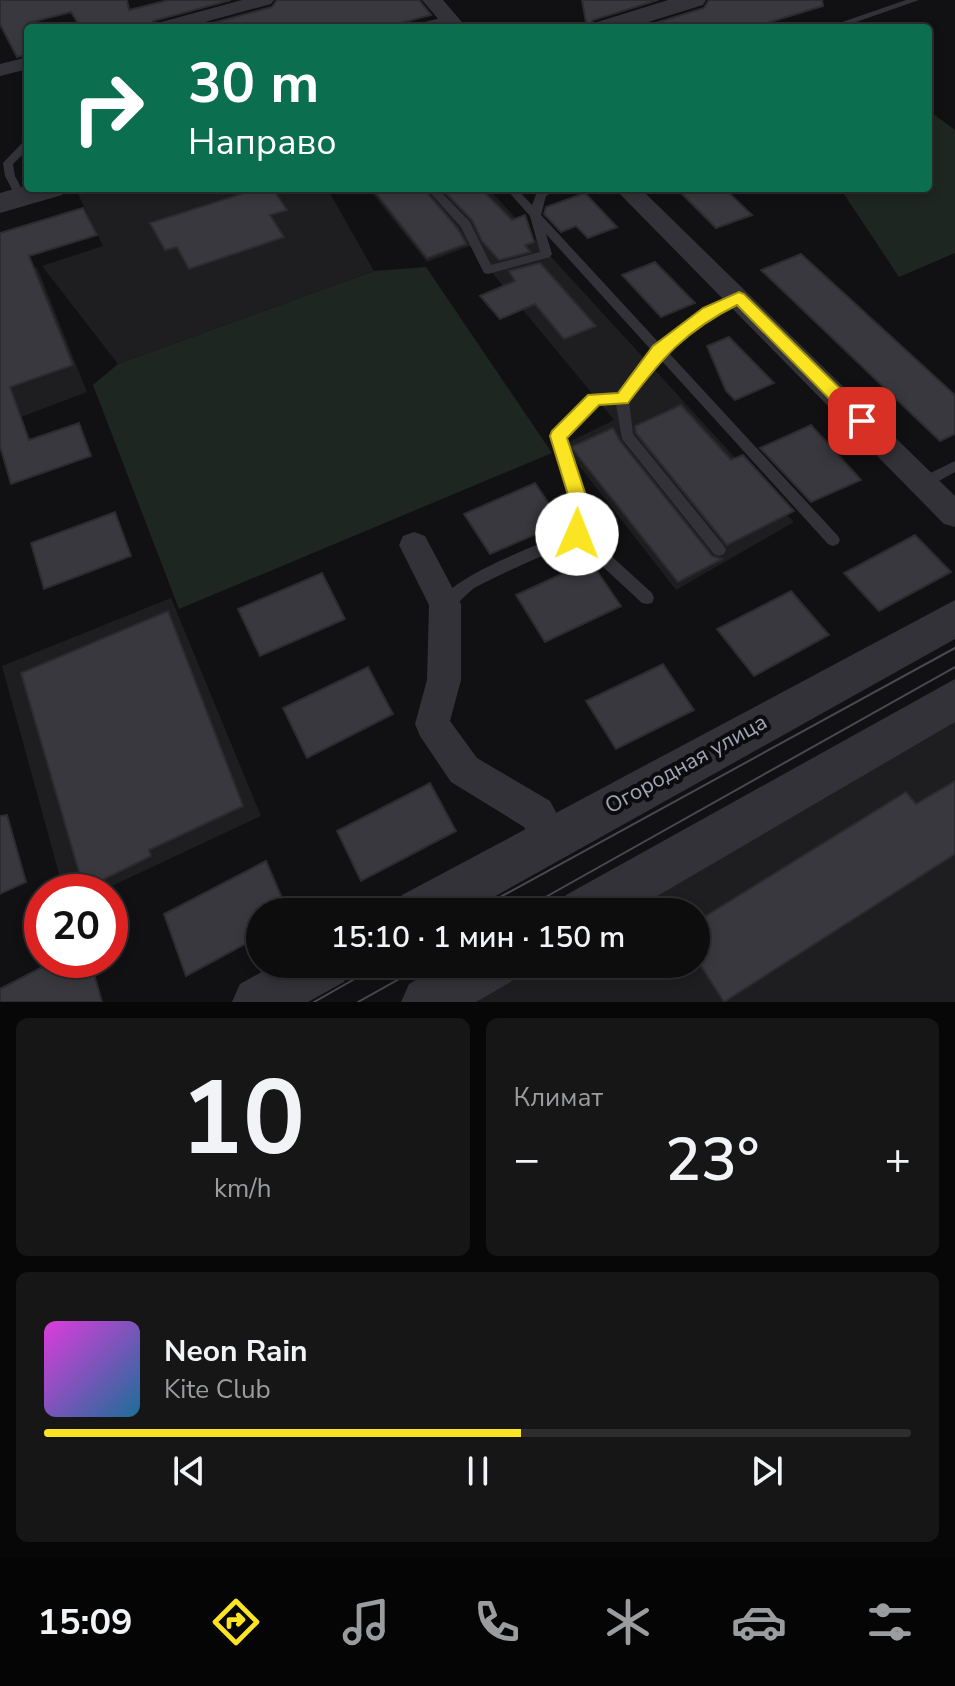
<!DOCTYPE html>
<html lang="ru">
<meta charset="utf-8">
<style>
body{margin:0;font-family:"Nunito Sans",sans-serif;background:#161617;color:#f1f3f6;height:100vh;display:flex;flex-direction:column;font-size:30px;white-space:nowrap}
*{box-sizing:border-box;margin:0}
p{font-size:26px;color:#9a9c9e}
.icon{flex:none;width:44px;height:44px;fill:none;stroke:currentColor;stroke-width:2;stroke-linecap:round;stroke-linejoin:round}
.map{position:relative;height:1002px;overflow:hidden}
.details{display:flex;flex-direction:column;gap:16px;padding:16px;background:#070708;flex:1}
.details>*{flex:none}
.guide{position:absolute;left:24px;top:24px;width:908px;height:168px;border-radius:8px;box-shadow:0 4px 12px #0003,0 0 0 2px #2d2d2e;background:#0b6e4f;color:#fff;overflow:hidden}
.speed{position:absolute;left:24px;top:874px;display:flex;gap:16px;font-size:40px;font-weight:700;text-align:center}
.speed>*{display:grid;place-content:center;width:104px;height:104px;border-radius:50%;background:#0d0d0e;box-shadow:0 4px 12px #0003,0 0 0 2px #2d2d2e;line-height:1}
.speed .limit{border:12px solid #d22;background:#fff;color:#111}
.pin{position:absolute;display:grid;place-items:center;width:68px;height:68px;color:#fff;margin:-34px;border-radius:16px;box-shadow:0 4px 12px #0006}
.me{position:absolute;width:88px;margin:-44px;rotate:1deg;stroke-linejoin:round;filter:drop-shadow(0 0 6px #0008)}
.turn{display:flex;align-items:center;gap:28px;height:168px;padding:0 32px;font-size:36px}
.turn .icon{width:104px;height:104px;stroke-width:2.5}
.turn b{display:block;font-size:56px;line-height:68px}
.big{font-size:60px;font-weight:600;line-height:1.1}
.details .card{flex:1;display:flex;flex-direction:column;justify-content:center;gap:12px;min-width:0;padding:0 28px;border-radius:12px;background:#161617}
.details .dial{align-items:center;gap:0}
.dial b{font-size:104px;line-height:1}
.song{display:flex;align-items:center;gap:24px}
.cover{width:96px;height:96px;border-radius:12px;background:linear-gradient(135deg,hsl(300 70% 55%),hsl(200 70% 35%))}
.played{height:8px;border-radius:4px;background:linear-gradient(90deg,#fbe421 55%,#2d2d2e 55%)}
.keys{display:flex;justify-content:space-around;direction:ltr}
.heat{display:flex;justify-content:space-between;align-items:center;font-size:44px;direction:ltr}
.details .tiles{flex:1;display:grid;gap:16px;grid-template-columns:1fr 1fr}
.card:last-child{grid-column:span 2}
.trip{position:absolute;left:246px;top:898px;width:464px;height:80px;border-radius:40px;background:#0d0d0e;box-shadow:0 4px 12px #0003,0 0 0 2px #2d2d2e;font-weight:600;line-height:80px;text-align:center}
.menu{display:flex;height:128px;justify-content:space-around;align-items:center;background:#050506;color:#9a9c9e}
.menu .icon{width:56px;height:56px}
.menu .on{color:#fbe421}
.menu b{font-size:36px;color:#f1f3f6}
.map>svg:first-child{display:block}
</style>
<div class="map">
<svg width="955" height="1002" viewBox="0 0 955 1002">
<rect width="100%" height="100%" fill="#111113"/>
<g fill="#1e1d20">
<path d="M82 188H327L374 271 118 364 42 266 103 246 76 190Z"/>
<path d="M368 188H488L794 522 676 590 563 445 614 420 470 246 427 262Z"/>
<path d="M37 267 87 392 0 425V278Z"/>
<path d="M171 598 261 816 99 892H64L2 666Z"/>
<path d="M955 719V1002H471L534 964H696V912H622Z"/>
</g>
<g fill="#1d2620">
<path d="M928 110 955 130V253L899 277 840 188H928Z"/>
<path d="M426 267 552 453 179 609 93 385 118 364 374 271Z"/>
</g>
<g fill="#39383e" stroke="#2c2b2f" stroke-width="2">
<path d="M0 0H127L129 10 169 0H231L153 21 148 28H81L71 12 28 23V54L17 57 0 24Z"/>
<path d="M277 0H419L431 15 382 28H194L272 7Z"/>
<path d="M582 0H658L593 20 587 28Z"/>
<path d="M709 0H822L823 6 750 28H639L704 8Z"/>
<path d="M260 188H272L287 210 270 215 284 237 189 269 177 247 165 250 150 223Z"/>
<path d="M372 188H423L458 229 466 244 427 258Z"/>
<path d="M441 188H480L512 220 525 215 534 242 525 245 530 252 499 260 482 241 472 220Z"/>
<path d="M676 188H724L752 215 716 228Z"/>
<path d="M585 193 617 227 588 238 576 226 561 232 544 214 546 207Z"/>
<path d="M83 208 97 235 29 256 73 365 10 387 29 440 79 423 91 456 11 484 0 446V233Z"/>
<path d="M801 254 955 395V434L940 441 761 270Z"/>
<path d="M655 262 695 303 661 317 622 275Z"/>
<path d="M540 263 596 326 564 339 535 304 500 319 480 296 515 281 509 271Z"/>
<path d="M729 337 774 383 735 400 726 391 707 346Z"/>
<path d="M681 405 731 460 743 455 794 511 727 545 636 433 635 426Z"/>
<path d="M811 425 861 480 811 502 760 448Z"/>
<path d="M613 428 620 441 712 556 722 559 678 582 571 447Z"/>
<path d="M535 483 562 523 490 554 464 514Z"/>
<path d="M115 512 131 556 44 589 31 543Z"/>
<path d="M915 535 951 572 879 611 844 573Z"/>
<path d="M590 561 621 606 545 642 516 595Z"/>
<path d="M322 573 345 619 260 656 238 609Z"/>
<path d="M791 591 829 635 754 676 717 629Z"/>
<path d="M168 611 243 806 149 850 151 856 84 889 21 673Z"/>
<path d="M663 664 694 710 616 749 586 701Z"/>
<path d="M368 667 393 714 307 758 283 708Z"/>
<path d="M955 781V854L724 1002 696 958V922L906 792 916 804Z"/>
<path d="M430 783 456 831 361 881 337 831Z"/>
<path d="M7 815 26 882 0 894V816Z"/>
<path d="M266 861 288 912H260V936L186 976 164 914Z"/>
<path d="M56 960H90L102 1002H0V989Z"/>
</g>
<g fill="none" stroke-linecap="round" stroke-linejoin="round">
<g fill="#323238" fill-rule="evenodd">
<path d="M906 0H919L839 28H825Z"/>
<path d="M449 16 452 17V21L419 28H400Z"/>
<path d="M28 140V149L13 164 15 176 26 197 21 200 17 199 5 176 3 163 24 141Z"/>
<path d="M426 188H437L470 222 491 265 540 252 530 216 505 188H516L532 205 537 192 544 188H558L546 196 541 215 661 345C677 329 721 292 743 294L745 297 743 300 707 321 668 352 838 536 840 540 838 544 833 546 828 544 661 360 629 400 633 434 724 546 726 550 724 554 719 556 714 554 622 439 616 404H597L565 437 589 511 585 532 652 593 654 598 652 603 647 604 642 603 575 541C543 556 508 570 476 587 464 594 454 613 440 609L437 604C455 574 537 546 571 530L575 511 551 436 589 396 619 394 653 352 546 234 552 254 550 257 488 274 484 273 461 227Z"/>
<path d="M955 461V472L928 487H918L916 483 918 479Z"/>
</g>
<g fill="#323238" fill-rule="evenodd">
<path d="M242 0H274L271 4 183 28H151L154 24Z"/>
<path d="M422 0H443L467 28H446Z"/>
<path d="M28 57V69L0 76V64Z"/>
<path d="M614 188H640L955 496V527L944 524Z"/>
<path d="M414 532 425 536 461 604V680L450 721 477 758 550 801 570 838 564 851 551 857 538 851 524 827 451 782 420 736 415 724 427 680 429 605 399 545 403 536Z"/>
</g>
<g fill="#323238" fill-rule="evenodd">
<path d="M668 0H706L703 5 629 28H590L594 23Z"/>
<path d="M28 185V188H67L62 195 0 213V193Z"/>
<path d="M955 600V639L467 912H394L402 895Z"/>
<path d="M955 679V722L630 912H558L566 895Z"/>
<path d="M276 964H351L344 982 308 1002H232L240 984Z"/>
<path d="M444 964H518L511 982 476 1002H401L409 984Z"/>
</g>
<g stroke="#494951" stroke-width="2">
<path d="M473 912 955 648"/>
<path d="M519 912 955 667"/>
<path d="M314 1002 381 964"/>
<path d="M358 1002 426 964"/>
</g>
</g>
<path fill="#fbe421" stroke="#a39415" stroke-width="2" d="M739 292 744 294 868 416 870 421 868 426H856L737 305C685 331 662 358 628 403L599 405 567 438 591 511 583 540H570L567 534 573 511 550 436 552 431 588 395 618 393 653 346 703 308Z"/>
<g text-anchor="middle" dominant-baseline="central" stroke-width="8" stroke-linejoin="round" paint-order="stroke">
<g font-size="22" fill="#a2a3b4" stroke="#0c0c0e">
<text transform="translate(686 764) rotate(-29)">Огородная улица</text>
</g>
</g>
</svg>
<div class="speed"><div class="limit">20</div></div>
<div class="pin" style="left:862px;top:421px;background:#d93025"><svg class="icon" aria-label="arrive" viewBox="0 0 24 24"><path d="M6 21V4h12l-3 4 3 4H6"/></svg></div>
<svg class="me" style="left:577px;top:534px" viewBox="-20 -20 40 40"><circle r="19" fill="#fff"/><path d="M0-13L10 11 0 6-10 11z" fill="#fbe421"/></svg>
<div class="trip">15:10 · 1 мин · 150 m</div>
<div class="guide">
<div class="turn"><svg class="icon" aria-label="right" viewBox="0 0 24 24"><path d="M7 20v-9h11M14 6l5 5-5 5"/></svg><div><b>30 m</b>Направо</div></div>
</div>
</div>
<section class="details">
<div class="tiles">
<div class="card dial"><b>10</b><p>km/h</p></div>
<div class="card"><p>Климат</p>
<div class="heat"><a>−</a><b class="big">23°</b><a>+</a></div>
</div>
<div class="card">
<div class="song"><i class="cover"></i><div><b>Neon Rain</b><p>Kite Club</p></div></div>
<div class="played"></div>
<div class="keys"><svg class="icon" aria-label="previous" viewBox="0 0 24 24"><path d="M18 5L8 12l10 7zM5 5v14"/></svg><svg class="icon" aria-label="pause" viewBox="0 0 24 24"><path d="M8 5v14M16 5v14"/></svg><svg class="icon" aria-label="next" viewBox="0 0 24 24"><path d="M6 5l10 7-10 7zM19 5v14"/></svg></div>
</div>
</div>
</section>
<nav class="menu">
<b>15:09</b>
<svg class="icon on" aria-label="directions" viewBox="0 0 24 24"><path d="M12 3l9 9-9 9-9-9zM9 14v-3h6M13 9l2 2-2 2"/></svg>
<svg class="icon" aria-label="music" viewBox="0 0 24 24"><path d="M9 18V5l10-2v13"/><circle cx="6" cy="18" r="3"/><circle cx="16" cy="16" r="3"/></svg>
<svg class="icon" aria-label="phone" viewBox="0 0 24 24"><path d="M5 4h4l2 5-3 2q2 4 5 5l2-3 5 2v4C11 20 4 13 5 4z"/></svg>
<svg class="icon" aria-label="climate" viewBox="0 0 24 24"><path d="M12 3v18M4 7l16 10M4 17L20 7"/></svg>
<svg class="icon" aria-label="car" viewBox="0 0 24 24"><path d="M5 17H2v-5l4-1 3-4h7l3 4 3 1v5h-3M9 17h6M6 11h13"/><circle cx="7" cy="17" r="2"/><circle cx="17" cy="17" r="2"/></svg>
<svg class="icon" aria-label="filters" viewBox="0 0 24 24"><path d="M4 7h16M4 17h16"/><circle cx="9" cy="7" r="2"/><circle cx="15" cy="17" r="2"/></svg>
</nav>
